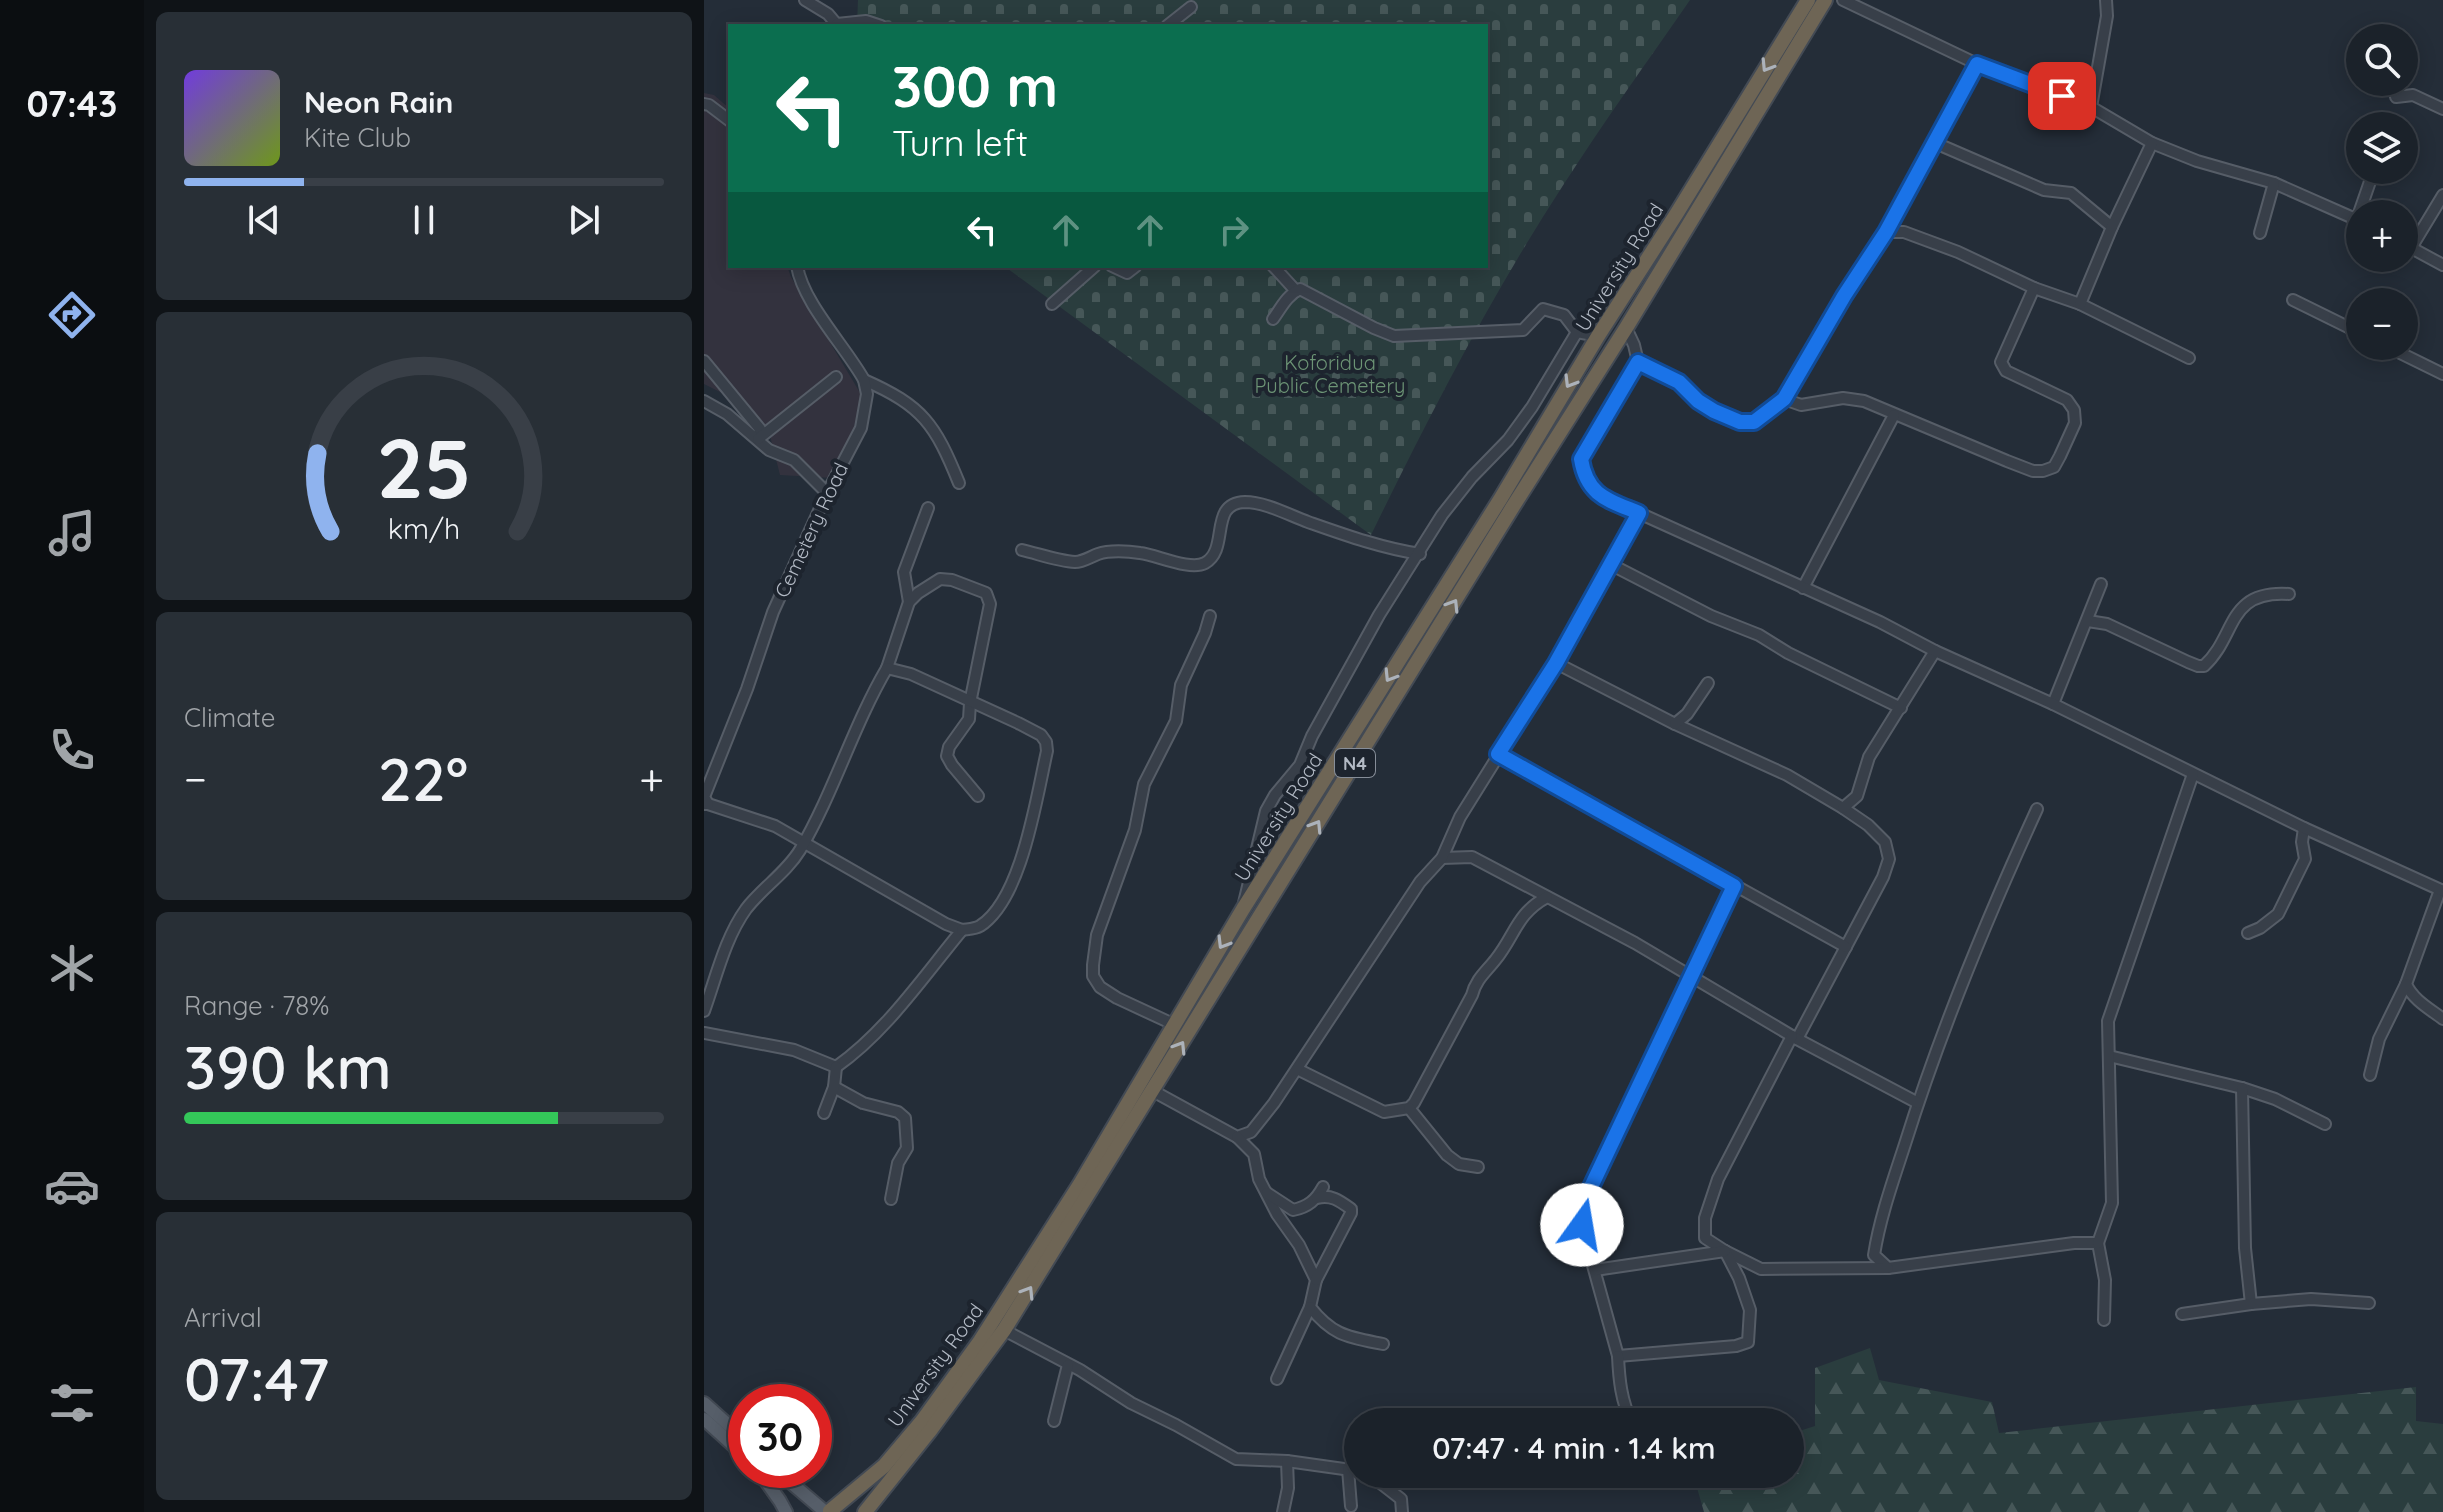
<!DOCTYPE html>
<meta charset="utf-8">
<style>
body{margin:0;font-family:Quicksand,sans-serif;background:#282f36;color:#f1f3f6;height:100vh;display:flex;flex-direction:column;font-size:30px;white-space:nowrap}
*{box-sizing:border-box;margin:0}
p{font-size:26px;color:#a0a4a8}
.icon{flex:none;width:44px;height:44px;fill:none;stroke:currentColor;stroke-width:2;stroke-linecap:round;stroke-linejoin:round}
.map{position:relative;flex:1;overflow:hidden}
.sheet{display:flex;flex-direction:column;gap:12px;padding:12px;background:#0f1317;width:560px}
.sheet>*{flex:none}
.guide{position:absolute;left:24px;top:24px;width:760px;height:244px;border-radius:0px;box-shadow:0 4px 20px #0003,0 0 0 2px #393f47;background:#0b6e4f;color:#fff;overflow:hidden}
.tools{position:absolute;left:1642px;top:24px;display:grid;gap:16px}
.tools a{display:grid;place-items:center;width:72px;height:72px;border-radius:50%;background:#1b222a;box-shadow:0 4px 20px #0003,0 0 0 2px #393f47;font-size:40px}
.speed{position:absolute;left:24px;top:1384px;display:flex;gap:16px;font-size:40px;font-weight:700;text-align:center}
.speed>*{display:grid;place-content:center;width:104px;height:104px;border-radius:50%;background:#1b222a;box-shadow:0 4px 20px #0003,0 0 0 2px #393f47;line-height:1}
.speed .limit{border:12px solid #d22;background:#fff;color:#111}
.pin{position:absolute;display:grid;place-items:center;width:68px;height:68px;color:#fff;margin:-34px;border-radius:16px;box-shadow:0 4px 12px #0006}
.me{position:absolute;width:88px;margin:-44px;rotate:13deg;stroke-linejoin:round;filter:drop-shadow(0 0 6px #0008)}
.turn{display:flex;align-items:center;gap:28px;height:168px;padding:0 32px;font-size:36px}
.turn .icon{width:104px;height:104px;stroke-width:2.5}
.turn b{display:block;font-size:56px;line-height:68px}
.lanes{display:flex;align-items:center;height:76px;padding:0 32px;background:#0003;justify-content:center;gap:40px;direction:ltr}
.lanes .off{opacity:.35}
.big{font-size:60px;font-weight:600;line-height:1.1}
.sheet .card{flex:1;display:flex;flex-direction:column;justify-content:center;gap:12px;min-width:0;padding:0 28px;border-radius:12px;background:#282f36}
.sheet .dial{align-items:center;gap:0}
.dial svg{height:208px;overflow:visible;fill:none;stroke:#393f47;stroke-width:7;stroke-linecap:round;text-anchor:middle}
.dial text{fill:#f1f3f6;stroke:none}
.song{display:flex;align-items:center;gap:24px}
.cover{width:96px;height:96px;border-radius:12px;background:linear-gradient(135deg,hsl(260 70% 55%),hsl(80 70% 35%))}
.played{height:8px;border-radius:4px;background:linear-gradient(90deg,#8fb3ee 25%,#393f47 25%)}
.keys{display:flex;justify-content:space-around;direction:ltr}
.heat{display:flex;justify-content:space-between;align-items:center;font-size:44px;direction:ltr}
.charge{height:12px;border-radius:6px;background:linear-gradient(90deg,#34c759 78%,#393f47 0)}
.trip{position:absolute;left:640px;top:1408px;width:460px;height:80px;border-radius:40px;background:#1b222a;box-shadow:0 4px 20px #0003,0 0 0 2px #393f47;font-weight:600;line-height:80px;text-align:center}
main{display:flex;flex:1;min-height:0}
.tab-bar{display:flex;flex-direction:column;width:144px;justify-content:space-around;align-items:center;background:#0b0e11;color:#a0a4a8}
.tab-bar .icon{width:56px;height:56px}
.tab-bar .current{color:#8fb3ee}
.tab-bar b{font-size:36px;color:#f1f3f6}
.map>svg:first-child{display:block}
</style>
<main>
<nav class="tab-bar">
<b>07:43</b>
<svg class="icon current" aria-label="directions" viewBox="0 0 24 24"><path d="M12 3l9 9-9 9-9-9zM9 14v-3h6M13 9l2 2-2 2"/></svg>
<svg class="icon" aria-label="music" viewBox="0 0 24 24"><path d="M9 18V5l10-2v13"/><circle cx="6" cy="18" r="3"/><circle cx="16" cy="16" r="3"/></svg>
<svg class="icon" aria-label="phone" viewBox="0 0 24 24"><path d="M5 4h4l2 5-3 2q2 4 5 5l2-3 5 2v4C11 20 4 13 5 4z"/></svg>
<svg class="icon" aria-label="climate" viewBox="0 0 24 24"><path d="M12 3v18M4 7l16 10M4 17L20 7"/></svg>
<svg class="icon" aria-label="car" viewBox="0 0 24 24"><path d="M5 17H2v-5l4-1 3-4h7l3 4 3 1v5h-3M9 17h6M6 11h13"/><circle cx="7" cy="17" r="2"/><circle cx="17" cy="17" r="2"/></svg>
<svg class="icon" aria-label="filters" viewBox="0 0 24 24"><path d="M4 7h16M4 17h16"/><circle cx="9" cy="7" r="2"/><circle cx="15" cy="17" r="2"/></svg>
</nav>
<section class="sheet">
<div class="card">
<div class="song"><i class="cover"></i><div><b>Neon Rain</b><p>Kite Club</p></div></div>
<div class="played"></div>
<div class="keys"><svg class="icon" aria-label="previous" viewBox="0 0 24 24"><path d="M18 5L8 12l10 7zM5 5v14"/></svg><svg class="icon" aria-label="pause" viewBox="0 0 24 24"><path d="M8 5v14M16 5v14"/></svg><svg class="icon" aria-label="next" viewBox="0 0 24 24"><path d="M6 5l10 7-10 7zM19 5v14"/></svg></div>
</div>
<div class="card dial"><svg viewBox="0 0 100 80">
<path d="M14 69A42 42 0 1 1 86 69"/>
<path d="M14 69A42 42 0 0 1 9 39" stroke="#8fb3ee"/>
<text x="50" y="56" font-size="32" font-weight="700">25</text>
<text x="50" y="72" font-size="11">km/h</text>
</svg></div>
<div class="card"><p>Climate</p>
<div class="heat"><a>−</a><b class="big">22°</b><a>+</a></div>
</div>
<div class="card"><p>Range · 78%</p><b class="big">390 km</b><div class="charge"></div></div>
<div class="card"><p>Arrival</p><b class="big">07:47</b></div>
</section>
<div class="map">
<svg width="1739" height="1512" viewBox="0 0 1739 1512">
<defs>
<pattern id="forest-firs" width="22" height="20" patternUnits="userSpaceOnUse" patternTransform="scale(2)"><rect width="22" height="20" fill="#2a3d3e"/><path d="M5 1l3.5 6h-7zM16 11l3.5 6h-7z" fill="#465758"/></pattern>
<pattern id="cemetery-stones" width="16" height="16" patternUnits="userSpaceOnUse" patternTransform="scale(2)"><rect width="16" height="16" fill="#2a3d3e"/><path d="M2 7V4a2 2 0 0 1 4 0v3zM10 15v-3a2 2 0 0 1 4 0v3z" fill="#465758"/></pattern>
</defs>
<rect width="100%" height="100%" fill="#242d38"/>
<path fill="#33323e" d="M0 93 10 95 26 109V266H83L87 277 158 396 149 437 128 478 76 475 64 428 44 406 0 384Z"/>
<path fill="url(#forest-firs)" d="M1166 1348 1175 1380 1288 1402 1295 1433 1712 1387V1421L1739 1424V1512H1000L989 1474H1086V1434L1111 1426V1368Z"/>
<path fill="url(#cemetery-stones)" d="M154 0H986C943 62 899 123 858 187 786 298 725 416 667 535L300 266H782V26H153Z"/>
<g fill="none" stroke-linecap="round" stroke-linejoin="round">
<defs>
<g id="minor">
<path d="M101 0 124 14 134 26"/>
<path d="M1139 0 1273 64 1387 107 1448 143 1493 161 1570 183 1656 221"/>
<path d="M133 24 162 21 177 26"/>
<path d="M463 26 487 7"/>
<path d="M1692 97 1709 95 1739 109"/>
<path d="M0 104 5 105 26 121"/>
<path d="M1387 107 1403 16 1402 0"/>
<path d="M1229 142 1340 190 1367 193 1408 227"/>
<path d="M1653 219 1670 170"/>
<path d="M1182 232H1200L1254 252 1330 288 1376 304 1485 358"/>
<path d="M1556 233 1570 183"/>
<path d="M1700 244 1739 265"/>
<path d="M1707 248 1739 195"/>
<path d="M408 266 423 273 432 266"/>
<path d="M569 266 592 291"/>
<path d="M1589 300 1656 333"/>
<path d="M348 304 391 266"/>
<path d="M1376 304 1408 227 1448 143"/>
<path d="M569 319C577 308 583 295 596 289L670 328 690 336 819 330 839 309 860 315 873 332 894 336"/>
<path d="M922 328 930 345 934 362 877 459C883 496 904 500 935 513"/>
<path d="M1682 346 1739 374"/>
<path d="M0 361 56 429 54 439"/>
<path d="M934 362 975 382 994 401 1010 411 1036 422H1050L1080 399 1097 405 1139 398 1160 401 1303 461 1329 471H1339L1350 467 1356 456 1371 423 1370 410 1363 400 1302 371 1297 362 1330 288"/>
<path d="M160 380C219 406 231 424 255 483"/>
<path d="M1080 399 1140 296 1182 232 1229 142 1273 64"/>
<path d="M0 401 23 414 65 450 90 460 123 493"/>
<path d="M54 439 132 377"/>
<path d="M318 550C335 554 354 561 371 562 379 562 386 557 394 554 405 550 424 551 436 553 453 555 486 571 501 563 526 549 504 503 541 502 561 502 585 515 604 522 641 535 677 548 716 554"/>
<path d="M906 564 1007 616 1055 635 1084 653 1197 708"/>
<path d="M1099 588 1190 415"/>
<path d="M205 602 200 572 224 508"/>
<path d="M1384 621 1403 624 1484 662 1494 666H1500C1533 636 1522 590 1585 594"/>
<path d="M852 663 971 724 1083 775 1139 808 1164 825 1181 842 1185 859 1179 877 1093 1039"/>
<path d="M183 668 205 602 214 593 236 579 248 580 282 593 286 604 266 703 265 719 245 747 243 756 248 765 274 796"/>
<path d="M1349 704 1397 584"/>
<path d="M971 724 983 714 1004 683"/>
<path d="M794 754 1142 947"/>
<path d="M0 804H4L71 826 242 924 258 930C219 977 182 1032 132 1067L90 1050 0 1033"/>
<path d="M4 804 0 797 43 689 69 612 123 493 157 428 163 394 160 380C141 346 99 303 93 266"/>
<path d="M1139 808 1153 796 1165 757 1231 651"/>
<path d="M1333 809C1283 918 1237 1029 1201 1144 1189 1181 1176 1217 1170 1255L1184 1268 1370 1243H1394L1401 1280 1400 1320"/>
<path d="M738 858 768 857 931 943 1093 1039 1214 1103"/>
<path d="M1736 890 1702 984C1709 1000 1726 1009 1739 1019"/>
<path d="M540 903 562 811 571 795 596 765 608 736 675 615 738 515 768 477 804 440 828 407 873 332"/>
<path d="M1544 933 1556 928 1574 914 1601 859 1598 842 1600 828"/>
<path d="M0 1011C12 978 21 938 42 909 58 888 82 873 96 850 130 792 149 726 183 668L207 674 314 723 337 735 342 742 343 751C332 799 318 899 276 926 271 929 264 929 258 930"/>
<path d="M469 1024 413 998 396 987 389 976V965L393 935 431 830 440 784 472 721 477 685 501 633 506 616"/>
<path d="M1088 1036 1014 1179 1001 1218V1238L1021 1251 1057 1269 1184 1268"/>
<path d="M1405 1056 1538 1088 1571 1099 1621 1124"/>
<path d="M593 1069 680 1112 705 1108 710 1103 768 995C772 979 782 972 792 959 811 935 813 913 843 897"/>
<path d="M1666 1075 1675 1039 1702 984"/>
<path d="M130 1087 159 1103 194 1112 201 1118 203 1148 194 1163 187 1199"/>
<path d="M1538 1088 1541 1248 1547 1304"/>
<path d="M449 1091 533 1137 547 1132 570 1103 716 882 738 858 756 817 852 663 935 513 1176 622 1231 651 1349 704 1600 828 1739 891"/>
<path d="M705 1108 743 1155 755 1164 774 1167"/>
<path d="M120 1113 130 1087 132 1067"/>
<path d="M533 1137 550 1154 555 1179 573 1214 595 1245 612 1280 606 1307C629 1336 644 1337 679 1344"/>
<path d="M563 1193 589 1210C604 1207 612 1200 619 1187"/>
<path d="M1394 1243 1408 1203 1404 1021 1489 774"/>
<path d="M1021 1251 1035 1278 1046 1310 1044 1342 1032 1346 914 1356 885 1251C874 1231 879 1210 886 1189L1030 886"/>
<path d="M891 1270 1021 1251"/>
<path d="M612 1280 647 1213V1209C636 1201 627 1194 613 1198"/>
<path d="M1478 1314 1547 1304 1607 1299 1665 1303"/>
<path d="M300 1330 376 1370 427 1403 472 1425 532 1459 583 1461 654 1471"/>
<path d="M914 1356C915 1378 917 1402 928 1422"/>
<path d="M573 1379 606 1307"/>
<path d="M350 1421 364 1365"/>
<path d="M644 1469 647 1506"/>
<path d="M665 1474 697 1499 698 1512"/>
<path d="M579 1512 584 1488 583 1461"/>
</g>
<g id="major">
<path d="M0 1403 42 1441"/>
<path d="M0 1419 42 1457"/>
<path d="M54 1470 76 1501 82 1512"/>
<path d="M72 1470 119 1510"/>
</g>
<g id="highway">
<path d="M126 1511 180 1466 218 1421 276 1341 376 1184 539 909 797 498 894 336 973 213 1104 0"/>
<path d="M161 1512 225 1432 300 1330 808 508 922 328 1121 0"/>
</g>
</defs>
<use href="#minor" stroke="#565d67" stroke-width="14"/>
<use href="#major" stroke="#414852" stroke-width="16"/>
<use href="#highway" stroke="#434a54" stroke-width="18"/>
<use href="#minor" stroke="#383f49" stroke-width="10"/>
<use href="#major" stroke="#565e69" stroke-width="12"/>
<use href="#highway" stroke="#6e6555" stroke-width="14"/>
</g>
<defs><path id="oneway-chevron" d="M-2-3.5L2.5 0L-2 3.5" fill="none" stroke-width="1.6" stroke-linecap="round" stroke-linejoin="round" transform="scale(2)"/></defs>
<g stroke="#acb2ba">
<use href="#oneway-chevron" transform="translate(1063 66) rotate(122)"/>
<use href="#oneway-chevron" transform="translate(866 382) rotate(121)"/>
<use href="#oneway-chevron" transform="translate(749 605) rotate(-58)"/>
<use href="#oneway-chevron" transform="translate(686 676) rotate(122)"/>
<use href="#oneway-chevron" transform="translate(612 826) rotate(-58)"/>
<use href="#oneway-chevron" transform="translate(519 943) rotate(121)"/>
<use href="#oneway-chevron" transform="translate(476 1047) rotate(-58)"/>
<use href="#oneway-chevron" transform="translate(324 1292) rotate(-58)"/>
</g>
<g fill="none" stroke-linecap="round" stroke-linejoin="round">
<defs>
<path id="route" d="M878 1225 886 1189 1030 886 794 754 852 663 935 513C904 500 883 496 877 459L934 362 975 382 994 401 1010 411 1036 422H1050L1080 399 1140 296 1182 232 1273 64 1358 96"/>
</defs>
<use href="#route" stroke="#114b97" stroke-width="20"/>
<use href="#route" stroke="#1a73e8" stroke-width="14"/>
</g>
<g text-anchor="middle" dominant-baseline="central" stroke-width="8" stroke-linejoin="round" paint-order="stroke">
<rect fill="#1d242e" stroke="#868d98" stroke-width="2" x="631" y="749" width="40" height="28" rx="6"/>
<g font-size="18" font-weight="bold" fill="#b3bac5">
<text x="651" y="763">N4</text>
</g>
<g font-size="20" fill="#b3bac5" stroke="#1d242e">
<text transform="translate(915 267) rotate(-58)">University Road</text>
<text transform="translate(107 530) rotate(-65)">Cemetery Road</text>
<text transform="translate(574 817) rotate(-58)">University Road</text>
<text transform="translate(231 1365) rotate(-54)">University Road</text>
</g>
<g font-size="20" fill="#6c9475" stroke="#1d242e">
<text x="626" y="362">Koforidua<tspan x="626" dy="23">Public Cemetery</tspan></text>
</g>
</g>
</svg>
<div class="tools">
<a><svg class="icon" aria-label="search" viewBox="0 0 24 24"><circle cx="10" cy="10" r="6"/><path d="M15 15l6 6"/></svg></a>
<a><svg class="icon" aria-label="layers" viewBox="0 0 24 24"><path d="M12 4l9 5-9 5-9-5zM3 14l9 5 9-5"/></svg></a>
<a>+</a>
<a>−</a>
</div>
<div class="speed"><div class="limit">30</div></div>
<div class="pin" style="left:1358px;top:96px;background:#d93025"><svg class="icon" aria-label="arrive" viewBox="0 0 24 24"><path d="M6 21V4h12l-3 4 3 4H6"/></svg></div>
<svg class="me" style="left:878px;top:1225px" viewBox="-20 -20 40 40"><circle r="19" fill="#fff"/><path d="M0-13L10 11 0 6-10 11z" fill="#1a73e8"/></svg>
<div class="trip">07:47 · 4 min · 1.4 km</div>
<div class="guide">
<div class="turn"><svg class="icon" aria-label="left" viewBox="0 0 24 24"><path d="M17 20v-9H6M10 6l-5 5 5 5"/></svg><div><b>300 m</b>Turn left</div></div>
<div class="lanes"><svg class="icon" aria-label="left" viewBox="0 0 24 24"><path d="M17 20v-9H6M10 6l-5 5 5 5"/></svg><svg class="icon off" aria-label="ahead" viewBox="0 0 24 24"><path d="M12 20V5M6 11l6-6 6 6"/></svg><svg class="icon off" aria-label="ahead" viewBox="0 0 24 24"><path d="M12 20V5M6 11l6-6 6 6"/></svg><svg class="icon off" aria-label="right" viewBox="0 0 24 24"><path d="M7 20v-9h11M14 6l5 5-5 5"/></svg></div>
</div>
</div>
</main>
